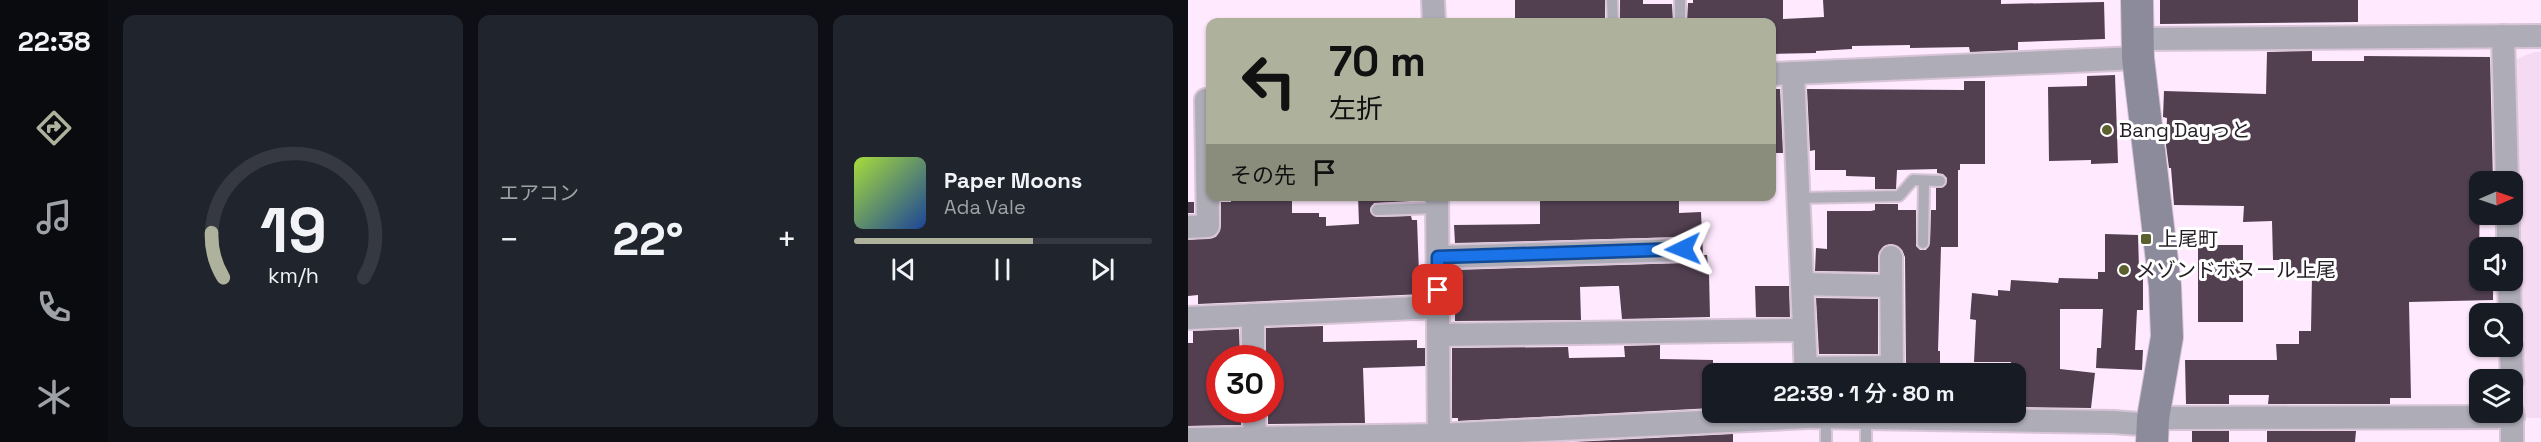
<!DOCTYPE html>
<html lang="ja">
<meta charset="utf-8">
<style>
body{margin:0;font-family:"Space Grotesk","Noto Sans JP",sans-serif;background:#20242c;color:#f1f3f6;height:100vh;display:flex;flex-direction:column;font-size:22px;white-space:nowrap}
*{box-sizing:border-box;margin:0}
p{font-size:20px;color:#9ea1a6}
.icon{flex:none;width:33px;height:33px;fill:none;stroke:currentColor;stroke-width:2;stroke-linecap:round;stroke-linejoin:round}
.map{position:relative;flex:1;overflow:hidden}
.sheet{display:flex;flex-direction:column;gap:15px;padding:15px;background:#0d0f14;width:1080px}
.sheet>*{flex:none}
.banner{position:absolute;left:18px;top:18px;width:570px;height:183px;border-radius:12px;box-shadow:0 2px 4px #0004;background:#aeb19c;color:#111;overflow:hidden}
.needle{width:39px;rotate:88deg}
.tools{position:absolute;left:1281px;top:171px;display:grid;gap:12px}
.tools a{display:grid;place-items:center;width:54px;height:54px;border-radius:12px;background:#171b24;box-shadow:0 2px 4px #0004;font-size:30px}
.speed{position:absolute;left:18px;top:345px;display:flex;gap:12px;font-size:30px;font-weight:700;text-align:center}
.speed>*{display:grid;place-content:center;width:78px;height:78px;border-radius:50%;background:#171b24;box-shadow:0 2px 4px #0004;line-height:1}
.speed .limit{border:9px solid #d22;background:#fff;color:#111}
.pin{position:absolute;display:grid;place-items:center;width:51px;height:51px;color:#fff;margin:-26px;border-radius:12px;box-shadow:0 3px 9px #0006}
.me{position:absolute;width:66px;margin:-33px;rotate:268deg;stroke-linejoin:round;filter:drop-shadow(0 0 4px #0008)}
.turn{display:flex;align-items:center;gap:21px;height:126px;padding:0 24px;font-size:27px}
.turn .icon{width:78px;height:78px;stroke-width:2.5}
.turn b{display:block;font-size:42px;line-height:51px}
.then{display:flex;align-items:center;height:57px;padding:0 24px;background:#0003;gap:12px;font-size:22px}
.big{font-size:45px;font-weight:600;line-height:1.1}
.sheet .tile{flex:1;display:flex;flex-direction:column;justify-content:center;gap:9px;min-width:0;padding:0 21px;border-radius:12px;background:#20242c}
.sheet .dial{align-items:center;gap:0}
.dial svg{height:156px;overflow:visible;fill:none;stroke:#363941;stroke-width:7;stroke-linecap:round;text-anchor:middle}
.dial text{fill:#f1f3f6;stroke:none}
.song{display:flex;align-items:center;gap:18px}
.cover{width:72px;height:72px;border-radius:9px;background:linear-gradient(135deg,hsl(80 70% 55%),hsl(220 70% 35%))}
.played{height:6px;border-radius:3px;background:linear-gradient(90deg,#aeb19c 60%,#363941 60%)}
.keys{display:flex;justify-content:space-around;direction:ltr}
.heat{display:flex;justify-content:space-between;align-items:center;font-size:33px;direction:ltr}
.sheet .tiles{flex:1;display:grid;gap:15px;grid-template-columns:repeat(3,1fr)}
.trip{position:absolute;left:514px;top:363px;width:324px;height:60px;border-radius:12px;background:#171b24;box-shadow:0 2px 4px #0004;font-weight:600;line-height:60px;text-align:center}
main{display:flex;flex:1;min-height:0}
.menu{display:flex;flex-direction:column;width:108px;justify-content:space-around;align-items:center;background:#090b0e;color:#9ea1a6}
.menu .icon{width:42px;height:42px}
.menu .selected{color:#aeb19c}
.menu b{font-size:27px;color:#f1f3f6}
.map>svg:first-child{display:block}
</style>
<main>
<nav class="menu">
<b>22:38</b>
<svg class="icon selected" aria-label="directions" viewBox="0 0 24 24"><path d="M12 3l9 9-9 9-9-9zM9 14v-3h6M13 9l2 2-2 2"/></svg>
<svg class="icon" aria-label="music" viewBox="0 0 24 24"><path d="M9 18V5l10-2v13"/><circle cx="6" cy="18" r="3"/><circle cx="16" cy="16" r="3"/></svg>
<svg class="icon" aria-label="phone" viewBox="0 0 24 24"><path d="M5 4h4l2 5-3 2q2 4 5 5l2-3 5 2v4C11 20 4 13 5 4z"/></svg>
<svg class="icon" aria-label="climate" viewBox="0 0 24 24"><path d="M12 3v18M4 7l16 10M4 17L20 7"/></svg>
</nav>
<section class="sheet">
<div class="tiles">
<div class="tile dial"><svg viewBox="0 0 100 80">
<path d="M14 69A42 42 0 1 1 86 69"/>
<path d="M14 69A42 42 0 0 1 8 46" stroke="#aeb19c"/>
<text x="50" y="56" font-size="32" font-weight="700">19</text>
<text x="50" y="72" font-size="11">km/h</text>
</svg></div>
<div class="tile"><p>エアコン</p>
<div class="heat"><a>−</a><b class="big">22°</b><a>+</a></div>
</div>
<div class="tile">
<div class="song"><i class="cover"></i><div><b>Paper Moons</b><p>Ada Vale</p></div></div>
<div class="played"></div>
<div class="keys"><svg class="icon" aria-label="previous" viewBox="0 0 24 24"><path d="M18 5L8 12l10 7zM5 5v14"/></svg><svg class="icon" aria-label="pause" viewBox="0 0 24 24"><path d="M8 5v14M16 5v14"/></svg><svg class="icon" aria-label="next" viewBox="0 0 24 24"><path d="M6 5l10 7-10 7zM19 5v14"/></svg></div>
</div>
</div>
</section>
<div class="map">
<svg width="1353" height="442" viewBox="0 0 1353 442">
<rect width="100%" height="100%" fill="#ffe9fe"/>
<path fill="#f5daf4" d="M1346 52H1353V418H1337L1324 61Z"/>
<g fill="#524051">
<path d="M327 0H417V21L327 22Z"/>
<path d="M432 0H455V4H484L485 22H435L432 21Z"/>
<path d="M505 0H595V19L636 17 635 0H813V4L916 2 917 39 830 42V50L782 52 781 47 722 48V45L664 46V49L628 51V53L584 54V22H567V20L499 22 500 3H505Z"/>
<path d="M972 0H1170V22L972 24Z"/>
<path d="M1124 51V61H1176V56L1302 57 1305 182H1292L1291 261 1292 280H1305V300L1221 302 1223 398H1202V404H1080L1081 395H1041V404H998L997 360H1089L1088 344H1111V331H1123L1124 275 1095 277 1094 260H1085L1084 221 1055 222 1056 206 986 205 983 168H981L978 145 979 118 975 117 976 91 1078 94 1079 52Z"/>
<path d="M927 75 930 163 903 164V160L861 161 860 87 899 86V76Z"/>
<path d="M776 81H797V164H772V170H770V247H753L750 351H752V374H731V369H718L717 257 714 250 703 244 696 246 690 257V272L627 271 628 248 639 249V211H683L687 210V204H710V210H728V246L732 250H738L742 243 743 210H748V188L758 185 759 178 755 174 749 173V169L709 170 708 189H687V177L658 176V170H627V150L622 151 619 89 776 90Z"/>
<path d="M584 89H592L595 153H584Z"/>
<path d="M43 196H104V213H131V217H138V226L171 224 170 196H223V201L186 203 182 211 189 217 223 216 224 220H229L231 273H236V294L10 304V295L0 296V240L28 237 33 226V202H43Z"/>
<path d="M352 196H491V213L513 212 515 255H519L521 273 522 317 434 319 431 286H424L392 287 393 320 267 321V296H263V272L267 270 495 263 503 261 507 256 508 249 506 242 495 237 267 243 266 225 352 224Z"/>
<rect x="0" y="202" width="6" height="11"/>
<path d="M917 234 950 235 951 268H955V310H949L947 350H955L954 370 908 368 909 348H913L915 309H872V369L907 373 903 408 828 407V374H822L823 362H786L788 320 782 319 784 293 810 296V290L822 291 823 280 870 283 871 278 910 279V272H917Z"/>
<rect x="1010" y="245" width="45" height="77"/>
<path d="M567 286H601L602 317H568Z"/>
<path d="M628 298 690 299V354H631Z"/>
<path d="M135 326V342L229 340V348H237V366L175 368 177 423 80 424V410H82V358H78V328Z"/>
<path d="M51 329 52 358H32V411L53 410V425L0 426V343H5V331Z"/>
<path d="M472 345V359L525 360V408L270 421V418H264V348L380 347 381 358 437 357 436 346Z"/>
<rect x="1004" y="431" width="37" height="11"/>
<path d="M1079 431H1168L1167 442H1079Z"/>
<path d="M545 434V442H385Z"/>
</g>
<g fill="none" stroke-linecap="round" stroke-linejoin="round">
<defs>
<g id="lane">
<path d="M424 0 425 22"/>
<path d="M492 22V0"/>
<path d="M611 198 711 196 725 180 752 181"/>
<path d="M189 210 249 208"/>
<path d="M735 243 736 181"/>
<path d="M638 417V442"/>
<path d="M678 418V442"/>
</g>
<g id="street">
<path d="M245 0 246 22"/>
<path d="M1315 36 1319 182"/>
<path d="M949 39 1353 36"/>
<path d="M605 73 618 374"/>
<path d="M584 74 950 58"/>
<path d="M249 196 251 442"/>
<path d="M1320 214V248"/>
<path d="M0 227 20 226 18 100"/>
<path d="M250 257 495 250"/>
<path d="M703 257 704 374"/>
<path d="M1321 280 1322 314"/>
<path d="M614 284 702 286"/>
<path d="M65 315V358"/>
<path d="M0 318 250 307"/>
<path d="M250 335 616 330"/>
<path d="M1323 346 1324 380"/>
<path d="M618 368 704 367"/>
<path d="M66 410 67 438"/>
<path d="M620 412V417L925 422 965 425"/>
<path d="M965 418 1325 417"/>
<path d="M0 439 251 435 620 417"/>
<path d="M1324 442V412"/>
</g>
<path id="secondary" d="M949 0 950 58 977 286 979 337 965 418 964 442"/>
</defs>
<use href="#lane" stroke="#d8c4d7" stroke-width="14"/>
<use href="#street" stroke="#d8c4d7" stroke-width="26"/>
<use href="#secondary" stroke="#d8c4d7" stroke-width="34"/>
<use href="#lane" stroke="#adacb7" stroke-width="10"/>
<use href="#street" stroke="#adacb7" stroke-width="22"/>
<use href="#secondary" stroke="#8c8b9b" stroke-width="32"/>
</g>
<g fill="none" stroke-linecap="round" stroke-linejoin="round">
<defs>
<path id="route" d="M250 290V257L495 249"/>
</defs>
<use href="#route" stroke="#114b97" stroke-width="15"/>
<use href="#route" stroke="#1a73e8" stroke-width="10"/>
</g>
<g fill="#5c602e" stroke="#fff" stroke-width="2">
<circle cx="919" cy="130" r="6"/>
<rect x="952" y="233" width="12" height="12" rx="3"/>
<circle cx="936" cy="270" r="6"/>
</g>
<g text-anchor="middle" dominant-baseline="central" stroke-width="6" stroke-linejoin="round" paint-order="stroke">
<g font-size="20" fill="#261e25" stroke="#fff" text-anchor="start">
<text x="931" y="130">Bang Dayっと</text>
<text x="970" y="239">上尾町</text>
<text x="948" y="270">メゾンドボヌール上尾</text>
</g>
</g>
</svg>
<div class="tools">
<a><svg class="needle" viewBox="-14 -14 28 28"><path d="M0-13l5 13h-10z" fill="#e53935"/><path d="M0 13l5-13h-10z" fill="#9ea1a6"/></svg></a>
<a><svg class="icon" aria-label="sound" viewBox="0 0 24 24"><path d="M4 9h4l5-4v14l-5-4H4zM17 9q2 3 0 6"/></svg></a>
<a><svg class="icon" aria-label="search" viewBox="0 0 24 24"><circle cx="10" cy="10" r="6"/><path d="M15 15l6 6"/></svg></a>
<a><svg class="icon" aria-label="layers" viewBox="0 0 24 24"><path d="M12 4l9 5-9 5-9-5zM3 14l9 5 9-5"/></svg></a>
</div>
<div class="speed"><div class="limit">30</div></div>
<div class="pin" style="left:250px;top:290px;background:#d93025"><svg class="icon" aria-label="arrive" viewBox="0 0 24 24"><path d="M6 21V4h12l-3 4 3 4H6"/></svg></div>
<svg class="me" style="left:495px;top:249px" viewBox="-20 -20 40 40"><path d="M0-17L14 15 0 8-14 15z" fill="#1a73e8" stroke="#fff" stroke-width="4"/></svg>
<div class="trip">22:39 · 1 分 · 80 m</div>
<div class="banner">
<div class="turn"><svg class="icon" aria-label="left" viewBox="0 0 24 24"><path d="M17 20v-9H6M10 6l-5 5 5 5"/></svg><div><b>70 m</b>左折</div></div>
<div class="then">その先<svg class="icon" aria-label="arrive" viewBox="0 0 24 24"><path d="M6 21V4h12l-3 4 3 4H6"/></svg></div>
</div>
</div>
</main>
